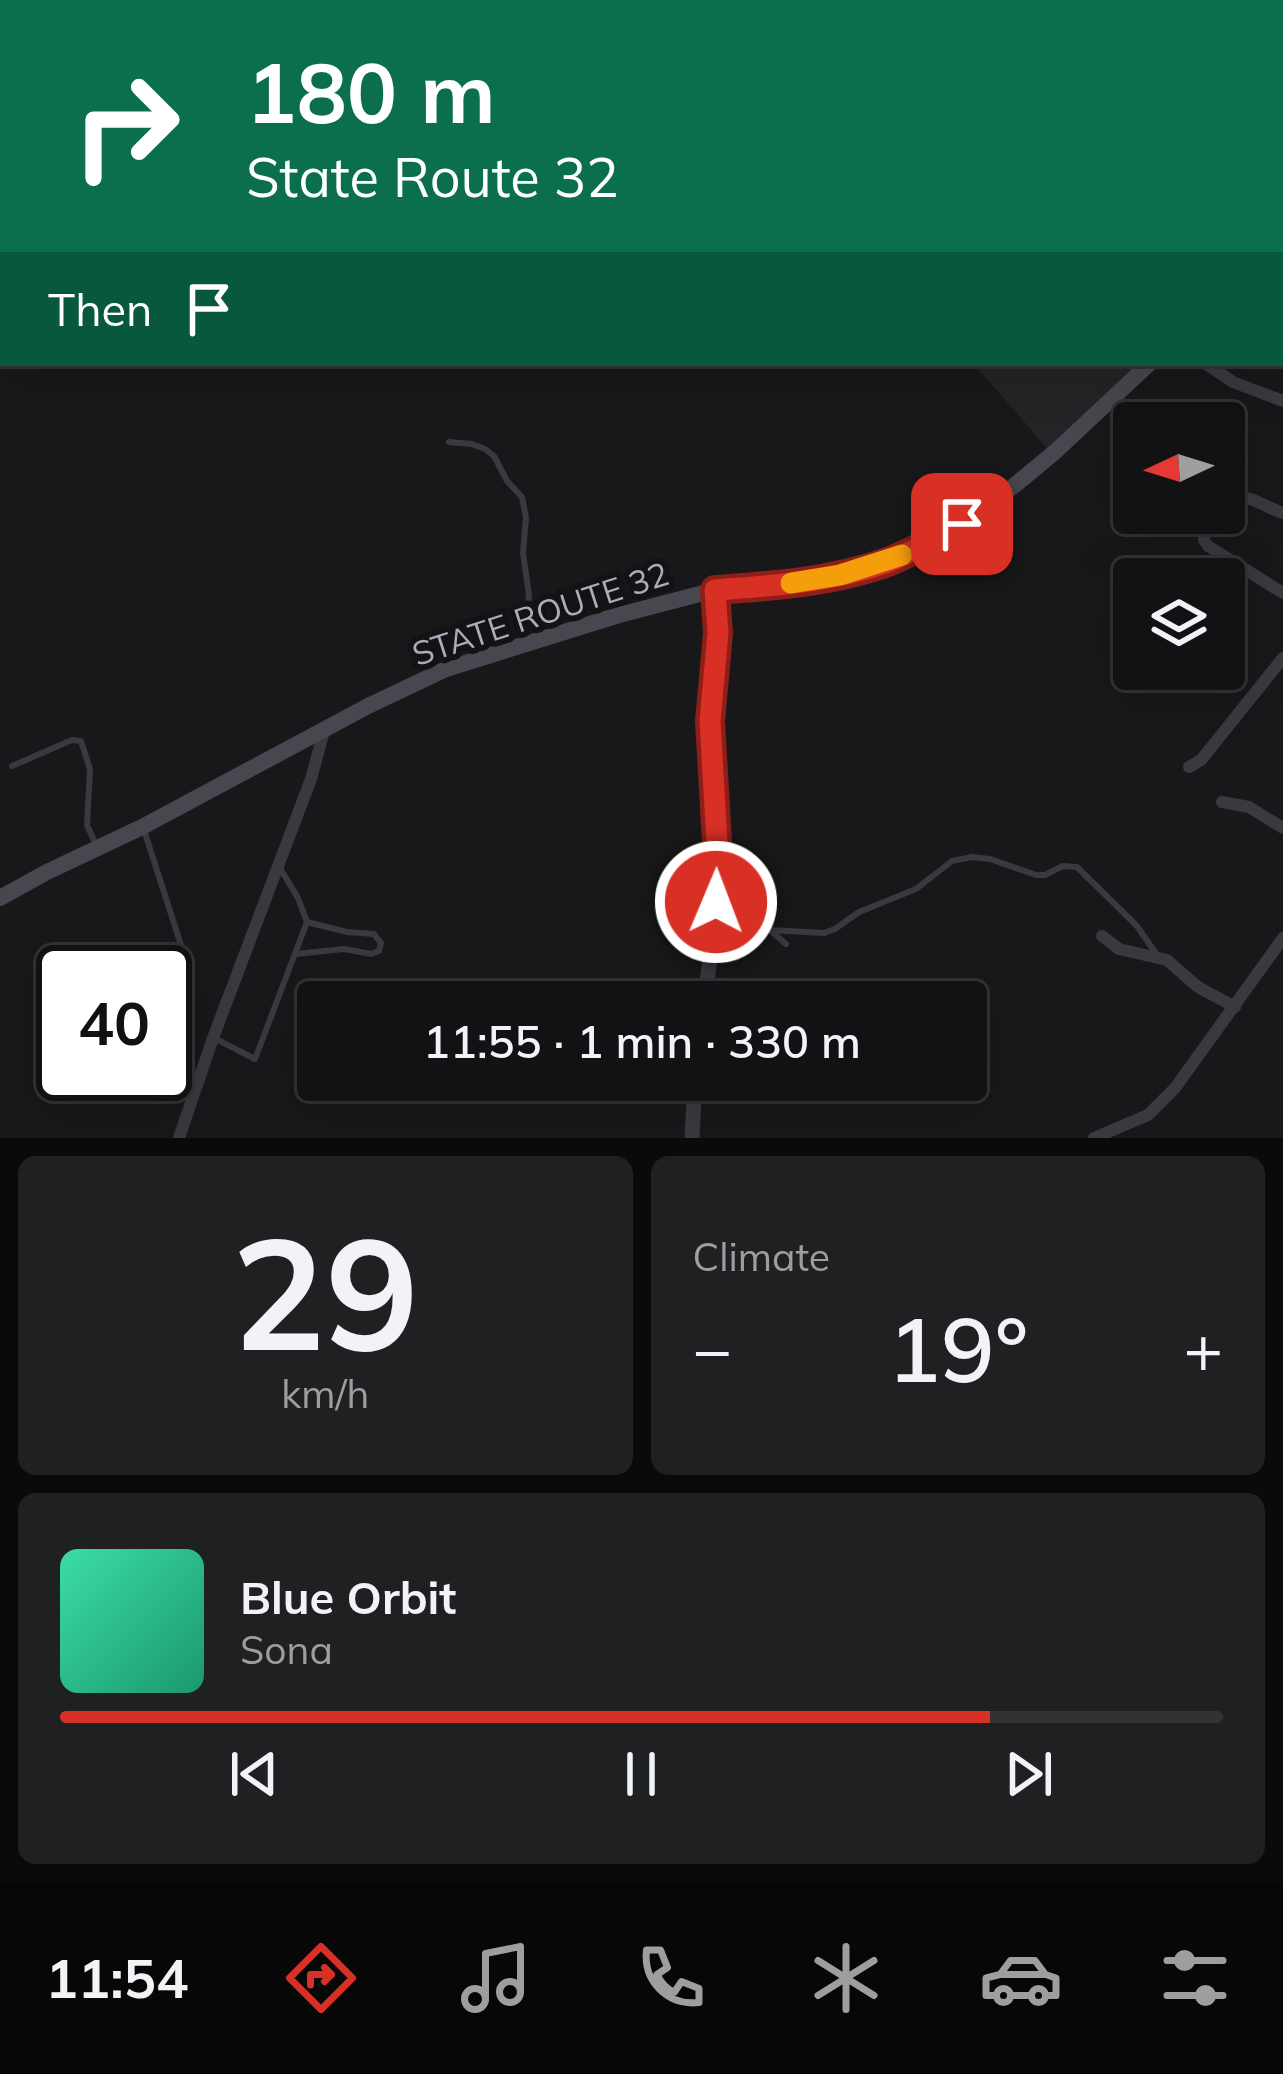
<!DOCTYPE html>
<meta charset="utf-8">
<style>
body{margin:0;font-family:Mulish,sans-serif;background:#1f2022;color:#f1f3f6;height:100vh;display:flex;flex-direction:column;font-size:45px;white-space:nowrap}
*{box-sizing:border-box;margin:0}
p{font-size:39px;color:#9c9ea0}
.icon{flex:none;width:66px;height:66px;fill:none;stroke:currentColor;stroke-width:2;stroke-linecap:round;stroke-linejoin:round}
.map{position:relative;height:1138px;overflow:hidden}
.side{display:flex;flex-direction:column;gap:18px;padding:18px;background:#0a0a0b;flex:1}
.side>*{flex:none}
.banner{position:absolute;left:0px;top:0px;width:1284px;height:366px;box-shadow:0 12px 48px #0002,0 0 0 3px #313234;background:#0b6e4f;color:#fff;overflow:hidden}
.needle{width:78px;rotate:266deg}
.buttons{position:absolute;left:1113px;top:402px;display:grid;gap:24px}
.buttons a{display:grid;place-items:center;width:132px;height:132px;border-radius:12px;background:#121214;box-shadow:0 12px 48px #0002,0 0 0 3px #313234;font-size:60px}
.speed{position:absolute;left:36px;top:945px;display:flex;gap:24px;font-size:60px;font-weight:700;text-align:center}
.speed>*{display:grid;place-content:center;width:156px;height:156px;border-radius:50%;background:#121214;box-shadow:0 12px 48px #0002,0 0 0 3px #313234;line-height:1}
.speed .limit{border:6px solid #111;border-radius:18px;background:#fff;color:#111}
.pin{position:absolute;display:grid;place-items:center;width:102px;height:102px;color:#fff;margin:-51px;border-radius:24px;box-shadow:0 6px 18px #0006}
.me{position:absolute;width:132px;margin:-66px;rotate:1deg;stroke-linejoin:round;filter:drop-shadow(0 0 9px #0008)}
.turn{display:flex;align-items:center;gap:42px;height:252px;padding:0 48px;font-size:54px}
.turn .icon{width:156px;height:156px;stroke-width:2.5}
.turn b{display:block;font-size:84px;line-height:102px}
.then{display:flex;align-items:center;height:114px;padding:0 48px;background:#0003;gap:24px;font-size:45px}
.big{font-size:90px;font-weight:600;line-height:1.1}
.side .tile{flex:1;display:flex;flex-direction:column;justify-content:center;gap:18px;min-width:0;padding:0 42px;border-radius:18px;background:#1f2022}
.side .dial{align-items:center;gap:0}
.dial b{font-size:156px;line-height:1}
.song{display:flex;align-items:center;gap:36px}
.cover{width:144px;height:144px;border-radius:18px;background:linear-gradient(135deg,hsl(160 70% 55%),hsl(160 70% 35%))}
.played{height:12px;border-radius:6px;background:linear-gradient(90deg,#d93025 80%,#313234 80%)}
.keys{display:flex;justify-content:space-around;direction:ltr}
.heat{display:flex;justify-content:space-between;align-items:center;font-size:66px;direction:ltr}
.side .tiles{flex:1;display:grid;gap:18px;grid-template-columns:1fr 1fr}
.tile:last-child{grid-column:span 2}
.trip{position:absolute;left:297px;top:981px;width:690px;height:120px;border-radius:12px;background:#121214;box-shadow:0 12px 48px #0002,0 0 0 3px #313234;font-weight:600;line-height:120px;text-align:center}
.tabs{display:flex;height:192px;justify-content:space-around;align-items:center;background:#070708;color:#9c9ea0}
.tabs .icon{width:84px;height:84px}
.tabs .active{color:#d93025}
.tabs b{font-size:54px;color:#f1f3f6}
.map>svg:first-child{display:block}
</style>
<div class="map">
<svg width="1283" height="1138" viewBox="0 0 1283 1138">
<rect width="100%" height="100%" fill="#18181a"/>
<path fill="#242427" d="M973 363H1150L1052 454Z"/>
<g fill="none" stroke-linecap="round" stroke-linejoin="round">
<g stroke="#39393f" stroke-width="6">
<path d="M1120 0 1126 3"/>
<path d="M1104 3 1105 0"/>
<path d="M1281 80 1283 78"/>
<path d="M1281 199 1283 201"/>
<path d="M449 442 472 444 485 449 494 456 507 481 522 497 526 517 523 553 529 595 524 640"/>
<path d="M12 766 72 740 81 741 90 769 87 825 96 845"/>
<path d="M144 830 189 970C186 995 181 1015 165 1035"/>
<path d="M719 903 757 919 786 944"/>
<path d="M770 930 824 933 835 929 859 912 916 889 952 861 972 857 990 859 1036 875H1045L1063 866 1077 867 1137 926 1157 955"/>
<path d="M296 954 344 949 371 954 379 951 381 943 374 934 347 932 307 922"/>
<path d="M216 1039 255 1059 307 922 298 898 280 868"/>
<path d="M90 1076 95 1074"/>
</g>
<g stroke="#39393f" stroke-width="12">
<path d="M1205 363 1233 382 1283 401"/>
<path d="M1224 499C1244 490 1264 507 1283 513"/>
<path d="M1213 513 1205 527 1204 540 1208 546 1283 593"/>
<path d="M1189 767 1201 760 1283 658"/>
<path d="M1222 802 1249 807 1283 828"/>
<path d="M1102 936 1119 949 1167 960 1198 987 1235 1007"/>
<path d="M179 1138 213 1038 311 779 324 731"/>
<path d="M1094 1138 1148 1115 1175 1088 1283 938"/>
</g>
<g stroke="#39393f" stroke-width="15">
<path d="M1225 0 1229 3"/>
<path d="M1281 37 1283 38"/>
<path d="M705 1002 716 901 717 842 711 721 718 633 715 590"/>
<path d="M692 1138 695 1080"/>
</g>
<g stroke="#47484f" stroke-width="16">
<path d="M1281 237 1283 235"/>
<path d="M0 898 47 872 142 827 368 706 446 669 619 615 715 590 840 575 885 563 912 551 962 524 1015 485 1056 451 1150 363"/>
</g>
</g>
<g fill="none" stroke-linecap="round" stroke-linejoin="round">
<defs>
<path id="route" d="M716 902 717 842 710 721 718 633 715 590C772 586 831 582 885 563 912 553 937 538 962 524"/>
</defs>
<use href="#route" stroke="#8d1f18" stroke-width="30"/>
<use href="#route" stroke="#d93025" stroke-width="21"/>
<path stroke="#f59e0b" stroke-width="21" d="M791 583 840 575 902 555"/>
</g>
<g text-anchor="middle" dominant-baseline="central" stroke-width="12" stroke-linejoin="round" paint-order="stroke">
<g font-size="33" fill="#aaadba" stroke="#131315">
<text transform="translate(540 613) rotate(-18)">STATE ROUTE 32</text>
</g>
</g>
</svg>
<div class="buttons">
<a><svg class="needle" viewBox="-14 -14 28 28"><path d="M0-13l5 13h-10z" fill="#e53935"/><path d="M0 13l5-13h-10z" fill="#9c9ea0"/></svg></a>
<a><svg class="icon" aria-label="layers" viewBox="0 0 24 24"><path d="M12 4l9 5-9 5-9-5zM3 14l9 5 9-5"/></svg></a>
</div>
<div class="speed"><div class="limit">40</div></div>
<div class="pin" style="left:962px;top:524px;background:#d93025"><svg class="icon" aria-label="arrive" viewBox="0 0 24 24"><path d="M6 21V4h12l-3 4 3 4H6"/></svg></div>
<svg class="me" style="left:716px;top:902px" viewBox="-20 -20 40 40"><circle r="17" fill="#d93025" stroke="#fff" stroke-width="3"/><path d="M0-11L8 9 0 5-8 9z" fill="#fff"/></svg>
<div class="trip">11:55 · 1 min · 330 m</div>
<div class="banner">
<div class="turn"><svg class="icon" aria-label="right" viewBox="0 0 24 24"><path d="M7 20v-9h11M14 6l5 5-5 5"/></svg><div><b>180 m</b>State Route 32</div></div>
<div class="then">Then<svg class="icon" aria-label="arrive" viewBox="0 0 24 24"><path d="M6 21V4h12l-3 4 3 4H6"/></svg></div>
</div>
</div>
<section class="side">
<div class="tiles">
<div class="tile dial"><b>29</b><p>km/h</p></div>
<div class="tile"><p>Climate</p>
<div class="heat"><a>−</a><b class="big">19°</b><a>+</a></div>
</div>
<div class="tile">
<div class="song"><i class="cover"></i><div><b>Blue Orbit</b><p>Sona</p></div></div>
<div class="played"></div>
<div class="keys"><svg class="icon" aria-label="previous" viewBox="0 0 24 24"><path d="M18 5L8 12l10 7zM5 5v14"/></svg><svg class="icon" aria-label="pause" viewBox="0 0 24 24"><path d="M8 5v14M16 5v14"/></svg><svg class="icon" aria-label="next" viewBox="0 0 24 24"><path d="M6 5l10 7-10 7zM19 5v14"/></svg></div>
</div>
</div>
</section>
<nav class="tabs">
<b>11:54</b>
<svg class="icon active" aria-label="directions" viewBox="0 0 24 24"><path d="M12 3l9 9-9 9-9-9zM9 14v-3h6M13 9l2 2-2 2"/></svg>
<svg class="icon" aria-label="music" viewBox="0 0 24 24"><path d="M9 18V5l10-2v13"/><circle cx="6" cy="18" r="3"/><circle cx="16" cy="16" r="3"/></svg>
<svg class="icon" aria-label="phone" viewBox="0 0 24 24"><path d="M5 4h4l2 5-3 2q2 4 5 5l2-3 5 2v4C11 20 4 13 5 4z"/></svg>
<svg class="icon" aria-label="climate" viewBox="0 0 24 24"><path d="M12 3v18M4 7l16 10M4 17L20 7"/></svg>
<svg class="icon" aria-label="car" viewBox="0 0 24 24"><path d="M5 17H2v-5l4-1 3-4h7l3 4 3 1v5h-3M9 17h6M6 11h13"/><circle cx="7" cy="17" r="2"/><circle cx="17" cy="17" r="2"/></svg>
<svg class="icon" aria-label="filters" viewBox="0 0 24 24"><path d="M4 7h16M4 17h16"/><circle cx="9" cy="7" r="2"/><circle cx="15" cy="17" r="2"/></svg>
</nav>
